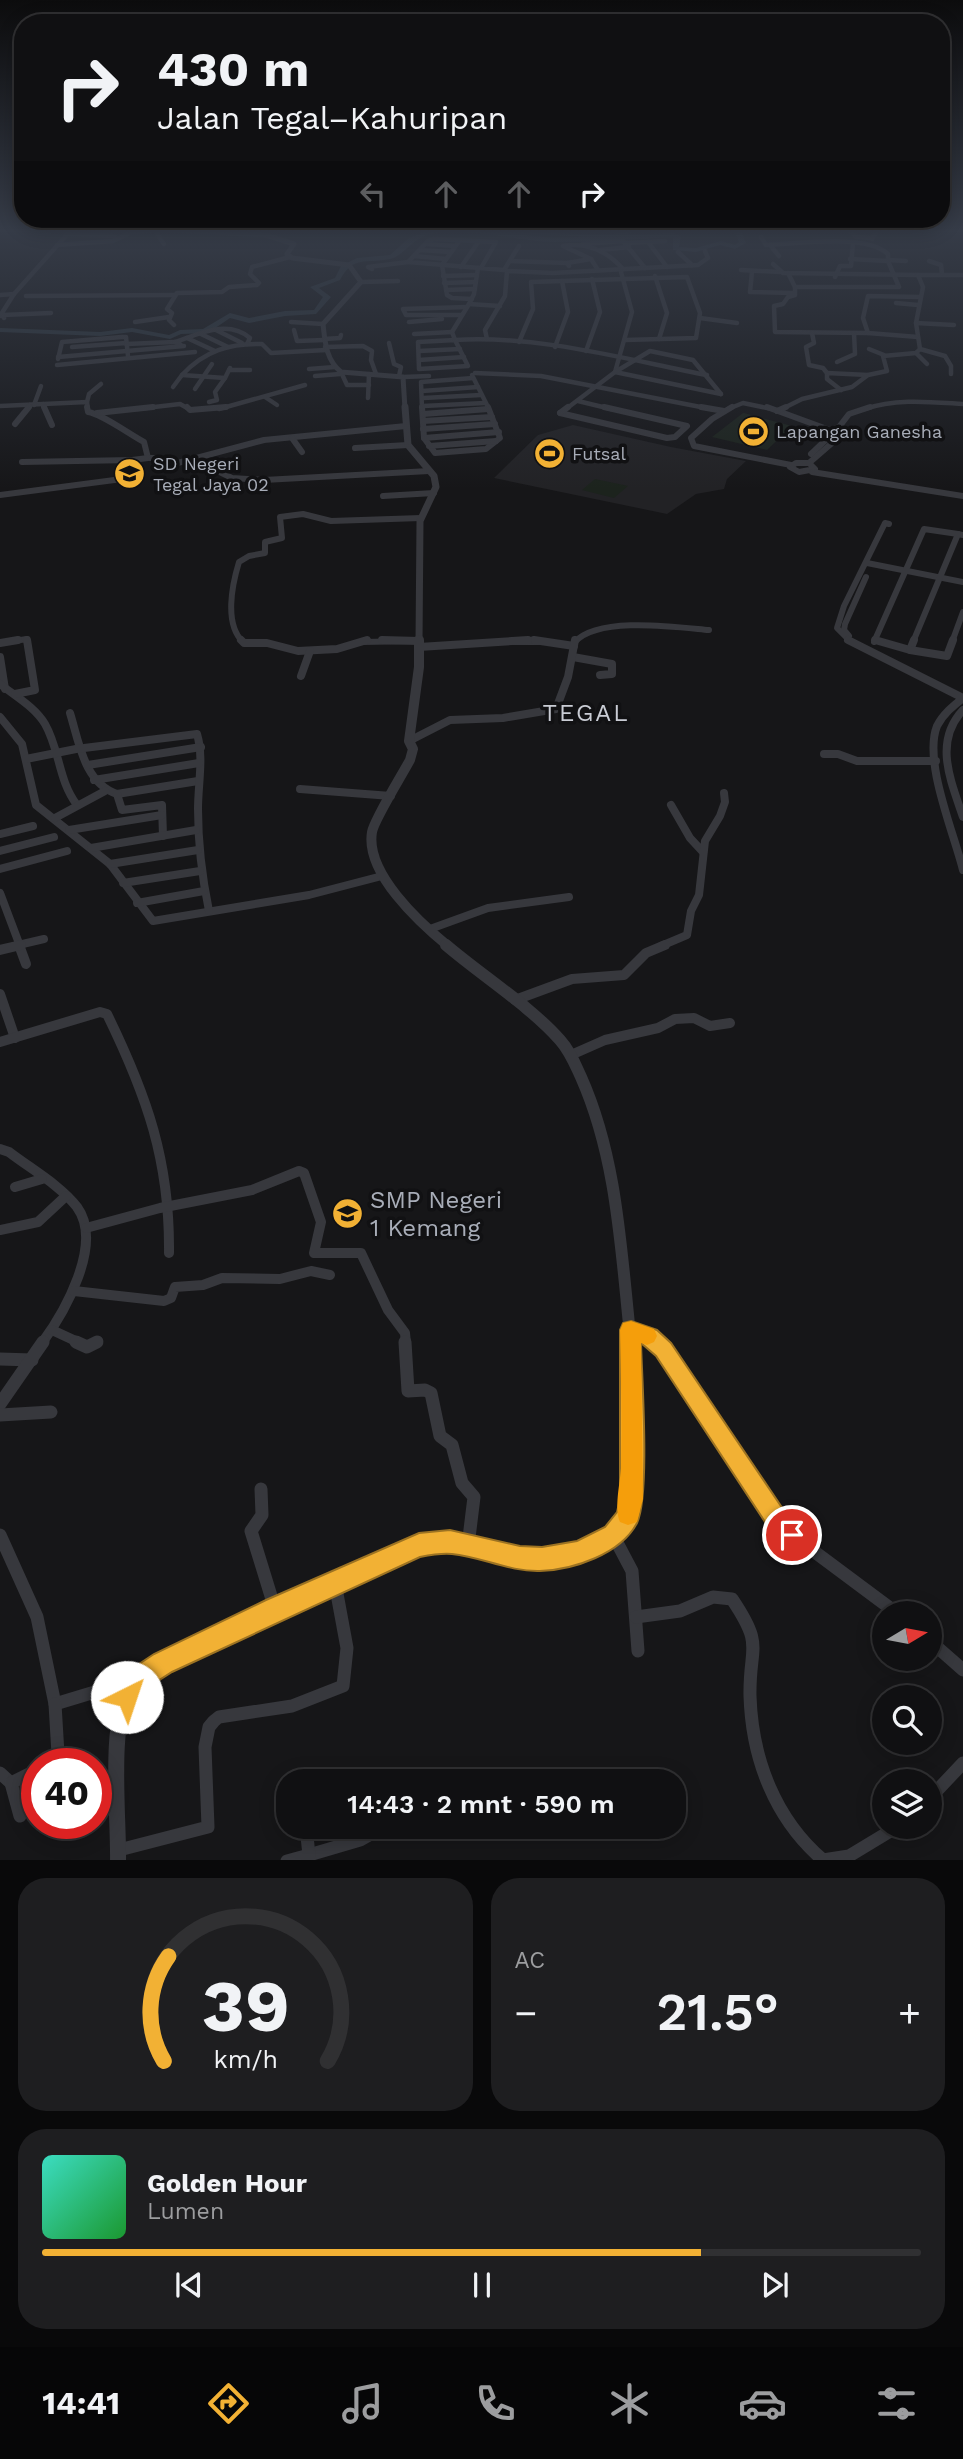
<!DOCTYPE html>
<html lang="id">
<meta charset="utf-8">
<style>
body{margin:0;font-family:"Work Sans",sans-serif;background:#1e1e20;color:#f1f3f6;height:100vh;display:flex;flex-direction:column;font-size:26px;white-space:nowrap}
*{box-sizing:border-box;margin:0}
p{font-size:23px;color:#9c9d9f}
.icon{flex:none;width:38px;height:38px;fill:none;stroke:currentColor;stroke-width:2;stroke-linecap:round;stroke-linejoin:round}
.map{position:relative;height:1860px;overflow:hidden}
.sheet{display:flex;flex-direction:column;gap:18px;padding:18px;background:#09090a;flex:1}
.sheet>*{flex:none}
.top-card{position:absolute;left:14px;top:14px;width:936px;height:214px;border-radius:28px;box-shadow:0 4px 18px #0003,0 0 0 2px #303032;background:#101012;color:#f1f3f6;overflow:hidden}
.needle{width:46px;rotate:80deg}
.tools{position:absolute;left:872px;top:1601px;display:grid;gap:14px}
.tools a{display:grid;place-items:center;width:70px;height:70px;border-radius:50%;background:#101012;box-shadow:0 4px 18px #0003,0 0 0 2px #303032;font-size:35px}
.speed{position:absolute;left:21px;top:1748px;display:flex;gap:14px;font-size:35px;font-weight:700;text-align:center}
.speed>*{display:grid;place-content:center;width:91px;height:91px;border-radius:50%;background:#101012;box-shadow:0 4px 18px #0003,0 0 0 2px #303032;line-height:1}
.speed .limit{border:10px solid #d22;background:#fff;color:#111}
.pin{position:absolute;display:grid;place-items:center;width:60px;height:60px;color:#fff;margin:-30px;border:4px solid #fff;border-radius:50%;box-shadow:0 2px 7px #0007}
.me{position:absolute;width:77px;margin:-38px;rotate:41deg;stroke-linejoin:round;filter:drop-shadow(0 0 5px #0008)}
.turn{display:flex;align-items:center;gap:24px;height:147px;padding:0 28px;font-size:32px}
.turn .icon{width:91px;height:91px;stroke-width:2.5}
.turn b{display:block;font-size:49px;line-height:60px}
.lanes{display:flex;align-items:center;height:66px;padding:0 28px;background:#0003;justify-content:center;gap:35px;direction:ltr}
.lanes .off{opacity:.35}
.big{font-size:52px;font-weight:600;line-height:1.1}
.sheet .card{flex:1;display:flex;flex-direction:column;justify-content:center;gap:10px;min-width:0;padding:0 24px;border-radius:28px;background:#1e1e20}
.sheet .dial{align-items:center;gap:0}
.dial svg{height:182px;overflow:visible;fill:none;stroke:#303032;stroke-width:7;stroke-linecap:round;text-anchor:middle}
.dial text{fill:#f1f3f6;stroke:none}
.song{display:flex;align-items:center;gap:21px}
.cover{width:84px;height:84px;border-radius:10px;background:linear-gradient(135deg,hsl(170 70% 55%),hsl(130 70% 35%))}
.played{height:7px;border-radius:4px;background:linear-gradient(90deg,#f2b134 75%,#303032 75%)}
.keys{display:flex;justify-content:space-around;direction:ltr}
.heat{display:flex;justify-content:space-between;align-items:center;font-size:38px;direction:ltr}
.sheet .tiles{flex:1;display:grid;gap:18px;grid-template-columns:1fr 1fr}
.card:last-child{grid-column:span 2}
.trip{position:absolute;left:276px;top:1769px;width:410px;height:70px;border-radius:28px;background:#101012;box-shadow:0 4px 18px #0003,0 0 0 2px #303032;font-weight:600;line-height:70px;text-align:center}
.dock{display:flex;height:112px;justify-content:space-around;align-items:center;background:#060607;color:#9c9d9f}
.dock .icon{width:49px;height:49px}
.dock .current{color:#f2b134}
.dock b{font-size:32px;color:#f1f3f6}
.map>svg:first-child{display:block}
</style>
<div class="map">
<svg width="963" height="1861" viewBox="0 0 963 1861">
<rect width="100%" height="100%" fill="#161618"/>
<path fill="#222225" d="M573 425 671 447 746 461 727 479 724 489 696 494 667 514 494 478 538 435Z"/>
<g fill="#1c231d">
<path d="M743 413H744L792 426 767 450 712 437Z"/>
<path d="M595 479 628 486 614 498 582 490Z"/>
</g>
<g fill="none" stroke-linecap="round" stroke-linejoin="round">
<path stroke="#2c353c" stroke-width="2" d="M457 231 609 236 647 229"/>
<path fill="#2c353c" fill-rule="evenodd" d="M461 229 553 238 673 233 681 236 679 247 696 248 721 241 735 245 739 242 734 229H740L746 243 735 249 720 245 696 252 673 250V237C634 239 594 242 554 242 515 241 468 226 430 234 413 238 402 257 390 259 366 264 353 255 340 280L319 288 331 297 316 314 285 316 249 323 230 318 208 333 181 334 170 339 132 332 100 336 0 332V328L100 332 132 328 169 335 180 330 203 329 230 313 249 318 285 311 314 310 323 297 310 287 335 278 341 266 357 258 390 255 408 239 426 231Z"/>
<g stroke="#37383d" stroke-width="4.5">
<path d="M848 229 856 237 870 238"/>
<path d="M158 230 157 234 164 244"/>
<path d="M66 234 115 236"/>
<path d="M761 237 766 245C798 244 865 233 888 254V261L899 287H795L788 273"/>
<path d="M872 239 878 229"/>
<path d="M460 240 442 265 447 295 452 298 472 299"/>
<path d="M648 242 667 267"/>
<path d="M626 243 665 241"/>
<path d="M427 244 455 246"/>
<path d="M583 244 623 241 645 268"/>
<path d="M57 245 113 241 132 232 157 230"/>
<path d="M770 245 779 256"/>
<path d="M420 250 451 252"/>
<path d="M600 250 629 247"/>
<path d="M678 252 692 265"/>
<path d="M414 256 446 259"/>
<path d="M591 259 563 246C587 242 607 251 623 269"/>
<path d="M850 259 888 261"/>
<path d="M888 260 906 261"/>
<path d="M510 261 567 263"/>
<path d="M929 261 941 265 942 274"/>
<path d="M773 264 783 273 918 275"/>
<path d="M569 266 567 263 591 259 598 270"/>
<path d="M461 267 479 241"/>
<path d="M478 268 474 294 469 304 500 306"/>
<path d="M481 268 496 242 434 239 428 241 408 262 504 270 519 246"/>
<path d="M372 269 368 267 408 262"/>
<path d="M741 270 780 272"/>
<path d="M621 272 632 312 615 372 721 394"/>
<path d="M752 272 750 292 793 293"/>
<path d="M443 276 476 275"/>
<path d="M655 276 667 313 659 339"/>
<path d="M835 277 840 266H851L853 243"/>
<path d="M361 282 398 281"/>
<path d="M444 283 476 282"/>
<path d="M795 287V295L788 297 783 304 774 306 775 332 868 333"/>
<path d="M446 290 475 289"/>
<path d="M0 295 14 294"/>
<path d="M26 296 175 295"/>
<path d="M896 303 918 305"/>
<path d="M462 315H406L403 309 467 307"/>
<path d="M0 316 14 294 72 229"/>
<path d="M4 318 2 315 51 313"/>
<path d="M700 318 737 323"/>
<path d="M135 322 169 317"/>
<path d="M291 322 323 324"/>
<path d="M409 322 442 319"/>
<path d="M916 323 954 325"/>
<path d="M174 325 169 320 172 313 167 309 177 293 222 292 229 287 257 285 259 283 250 274 252 267 290 257"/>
<path d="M216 330 242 343"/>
<path d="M294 330 297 341 324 340"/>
<path d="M812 333 814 343 806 347 809 365 823 368 827 373"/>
<path d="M201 334 228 347"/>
<path d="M414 334 452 332"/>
<path d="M918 337 868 333 863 318 868 296 920 297"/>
<path d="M187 338 215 351"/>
<path d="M324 339 340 338 341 335"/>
<path d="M487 339 485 330 505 296 507 271 553 273 698 265 708 258 705 251"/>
<path d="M455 340 468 366 419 369 418 342Z"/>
<path d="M455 340 452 332 469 304"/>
<path d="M455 340C540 335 624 359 707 375"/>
<path d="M519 342 533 309 531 282 687 277 700 313 696 338 625 340"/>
<path d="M389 343 394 364 401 367 399 376"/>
<path d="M126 344 175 342"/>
<path d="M181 345 175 342C199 334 228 319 250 338L247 344"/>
<path d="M72 347 126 343"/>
<path d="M325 347 363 346 372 351 371 360 376 374"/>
<path d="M555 347 568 312 562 281"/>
<path d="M869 349 884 355"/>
<path d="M920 349 945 356 951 366V374"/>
<path d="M419 351 460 349"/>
<path d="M586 351 600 312 592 279"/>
<path d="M916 353 927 364"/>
<path d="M58 357 184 346"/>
<path d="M58 359 62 342 122 337H126L128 356"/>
<path d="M419 360 464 357"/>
<path d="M837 362 855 354 854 333"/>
<path d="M57 365 195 352"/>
<path d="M230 368 225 378 182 375C204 351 230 343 262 344L271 353 326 350"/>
<path d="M309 369 335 367"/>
<path d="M229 370H250"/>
<path d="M341 372 347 385H369"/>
<path d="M475 373 541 376 711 409"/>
<path d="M472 375 489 409"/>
<path d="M315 376 340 374"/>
<path d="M403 377 429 376"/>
<path d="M173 387 182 375"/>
<path d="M195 389 212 364"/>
<path d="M841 390 827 379V373L868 375"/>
<path d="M422 391 478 387"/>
<path d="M265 397 277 405"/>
<path d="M368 398 369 374"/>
<path d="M423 398 481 395"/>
<path d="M578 401 611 409"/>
<path d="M87 402 89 394 101 384"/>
<path d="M209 402 217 400 215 392 225 378"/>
<path d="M43 404 45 409"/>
<path d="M34 405 41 386"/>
<path d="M0 406 87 402 88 409"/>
<path d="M423 406 485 403"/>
<path d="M27 409 30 405"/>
<path d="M137 409 180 404 189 409"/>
<path d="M219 409 305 385"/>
<path d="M422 409 421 382 473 378"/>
<path d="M566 409 615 372 650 351 693 360 721 394"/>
<path d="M728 409 743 403 772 409"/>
<path d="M782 409 802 399 852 387 868 375 887 371 883 356 916 353 920 349 916 323 923 287 918 275H963"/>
<path d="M865 409C896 398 931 402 963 404"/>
</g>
<g stroke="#37383d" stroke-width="6">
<path d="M44 407 52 425"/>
<path d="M87 407 88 412C102 414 129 434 144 442L148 458H160L170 465 264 440 406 426"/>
<path d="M187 407 190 410 226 407"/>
<path d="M422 407 424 438 435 453 486 449 500 438 488 407"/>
<path d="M701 407 724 411"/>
<path d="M732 407 712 419 691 438 694 446 791 465"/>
<path d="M767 407 827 429"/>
<path d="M777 411 786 407"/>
<path d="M97 413 153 407"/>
<path d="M560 413 667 438 675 437 687 426 604 407"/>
<path d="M560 413 568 407"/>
<path d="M423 414 488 409"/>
<path d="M423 421 492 417"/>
<path d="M15 424 29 407"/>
<path d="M839 427 849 430 850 434 839 437 826 431Z"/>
<path d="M839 427 849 414 870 407"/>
<path d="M423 429 495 424"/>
<path d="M292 438 302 452"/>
<path d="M424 438 499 432"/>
<path d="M429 446 496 441"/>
<path d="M355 448 408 445"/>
<path d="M811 454 831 435"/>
<path d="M195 460 232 478 264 480 429 471"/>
<path d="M22 462 132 460"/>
<path d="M796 463H809L815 469 799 472 790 467Z"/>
<path d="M809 463 839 437"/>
<path d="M812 472 963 496"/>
<path d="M0 495 122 479 127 477 132 460 148 458"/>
<path d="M383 496 434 493"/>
<path d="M958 534 963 535"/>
<path d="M867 563 963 582"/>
<path d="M849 636 844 630 845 624 866 577"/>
<path d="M7 642 27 639V642"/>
<path d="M243 642C224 624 232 585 239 562L249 556 265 553V542L282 538 280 517 303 514 331 521 421 518"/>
<path d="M361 642 419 641"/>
<path d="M499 642H546"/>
<path d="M575 642C598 616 676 627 709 630"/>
<path d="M851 642 837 628 844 606 885 523 889 524"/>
<path d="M874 642 924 529 958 534"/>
<path d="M913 642 958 534"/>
<path d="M952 642 963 612"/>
</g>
<g stroke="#37383d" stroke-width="8">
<path d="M241 640 244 643H267L298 651 337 649 367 640"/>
<path d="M382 640 419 641"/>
<path d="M534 640 574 646"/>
<path d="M848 640 963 698C953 706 943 714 937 726 923 761 954 833 963 870"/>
<path d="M875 640 910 650 914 640"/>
<path d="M0 643 18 640"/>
<path d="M419 647 528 640"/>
<path d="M910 650 947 656 953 640"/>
<path d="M0 657 5 689"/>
<path d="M573 657 612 664V674L600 675"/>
<path d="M301 676 310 651"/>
<path d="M0 684C15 696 35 707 45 724 60 750 58 780 77 805"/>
<path d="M15 694 35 690 27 640"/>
<path d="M963 710C933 742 951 781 963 817"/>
<path d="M70 713C79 742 84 783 117 794L198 781"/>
<path d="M0 717 22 744 36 805 110 864 153 921 309 895 382 876"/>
<path d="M409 741 450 720 503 718 556 709 568 677 575 640"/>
<path d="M824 754H838L857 761H936"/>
<path d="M26 759 76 749 197 734C204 757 198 784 198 809 198 843 202 877 209 911"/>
<path d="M88 765 201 747"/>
<path d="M94 780 199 763"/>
<path d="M300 789 391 796"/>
<path d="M117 794 122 810 162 805 163 836"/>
<path d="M671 805 690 838 703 852"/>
<path d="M55 818 105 791"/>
<path d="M69 830 162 815"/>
<path d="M0 834 33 826"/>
<path d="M91 848 196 830"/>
<path d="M0 851 54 837"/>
<path d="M110 864 198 850"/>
<path d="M0 869 67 851"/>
<path d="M123 883 200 871"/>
<path d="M0 893 20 946"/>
<path d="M137 903 204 891"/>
<path d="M430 929 488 908 569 897"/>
<path d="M14 946 44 939"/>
<path d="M661 946 687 935 691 911 699 895 705 841 720 816 725 802 724 793"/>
</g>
<g stroke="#37383d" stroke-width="10">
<path d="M19 945 26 964"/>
<path d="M0 950 21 945"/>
<path d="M0 994 15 1038"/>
<path d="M515 1000 572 979 624 975 646 953 665 945"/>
<path d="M0 1042 100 1012 107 1014C147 1096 170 1161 169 1253"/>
<path d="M571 1055 605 1040 658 1028 675 1019 694 1018 710 1026 730 1023"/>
<path d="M0 1149 9 1152C31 1169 60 1185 77 1207 104 1244 64 1313 42 1343"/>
<path d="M15 1187 42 1179"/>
<path d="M86 1228 160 1208 252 1190 299 1171 304 1173 321 1222 314 1253H361L388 1310 405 1333 406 1343"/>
<path d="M0 1230 38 1222 66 1196"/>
<path d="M74 1291 164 1301 171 1298 175 1287 203 1285 222 1278 280 1279 311 1271 330 1275"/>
<path d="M52 1330 80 1343"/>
<path d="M631 1330 649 1336 658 1343"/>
<path d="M96 1343 98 1341"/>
</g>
<g stroke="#37383d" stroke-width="13">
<path d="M76 1342 87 1347 97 1342"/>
<path d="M405 1342 408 1391 425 1390 431 1393 440 1436 452 1445 462 1483 474 1497 468 1546"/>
<path d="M656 1342 664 1349 775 1517 792 1535 898 1614"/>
<path d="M0 1359 32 1360"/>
<path d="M0 1404 43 1342"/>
<path d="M0 1415 51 1412"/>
<path d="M261 1489 262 1515 251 1531 275 1609"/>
<path d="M0 1535 37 1617 55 1704 98 1691 131 1687"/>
<path d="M613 1535 632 1571 638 1651"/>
<path d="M636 1617 680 1611 713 1597 732 1599C765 1648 749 1645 750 1696 752 1759 775 1819 823 1860L849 1856 897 1827"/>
<path d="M929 1640 963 1670"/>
<path d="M50 1764 56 1760 58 1754 55 1704"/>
<path d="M0 1773 11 1783"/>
<path d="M301 1779 302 1782"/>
<path d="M929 1799 963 1763"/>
<path d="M20 1816 11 1783 37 1770"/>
<path d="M119 1850 208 1827 205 1747 209 1727 214 1721 219 1717 292 1706 343 1686 347 1648 335 1583"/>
<path d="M309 1855 360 1840 383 1827"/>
<path d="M287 1861 309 1855 306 1827"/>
</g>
<path stroke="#37383d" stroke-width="5" d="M155 229 266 235 294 244 287 254 292 258 349 265 361 282 323 324C325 342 326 360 341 372L403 377 405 409"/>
<path stroke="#37383d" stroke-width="7" d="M405 407 408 445 434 476 436 487 420 521 419 642"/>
<path stroke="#37383d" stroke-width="10" d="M419 640V667L409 741 413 749 410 760C402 775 374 820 372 832 365 873 420 923 448 946"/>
<path stroke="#37383d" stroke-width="12" d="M446 945C481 975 530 1006 560 1040 570 1051 575 1064 581 1077 618 1160 621 1254 631 1343"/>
<path stroke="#37383d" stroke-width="16" d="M118 1861C119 1820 108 1721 130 1688 152 1655 294 1601 336 1582 366 1569 395 1549 428 1543 457 1538 483 1550 511 1556 562 1567 614 1551 632 1499L631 1342"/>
</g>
<linearGradient id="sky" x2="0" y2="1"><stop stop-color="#0c0c0d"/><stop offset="0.47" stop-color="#363c48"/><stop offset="1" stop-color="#363c48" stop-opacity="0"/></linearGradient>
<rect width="963" height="489" fill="url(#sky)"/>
<path fill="#f2b134" stroke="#9d7322" stroke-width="2" d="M631 1321 657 1330 671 1343 783 1509 800 1527 804 1535 800 1543 792 1546 784 1543 767 1525 656 1356 641 1343C642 1380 650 1495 637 1523 621 1554 573 1570 540 1571 510 1572 482 1557 452 1554 442 1553 430 1555 420 1557L172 1672 144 1690 136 1706 127 1710 118 1706 114 1697 127 1672 154 1654 266 1600 419 1533 450 1530 520 1546 542 1547 577 1541 605 1527 617 1512 620 1499V1330L623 1323Z"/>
<path fill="#f59e0b" d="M631 1321 654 1329 657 1336 654 1342 647 1345 641 1343 643 1499 637 1522 628 1525 620 1522C614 1508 620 1484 621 1468 622 1422 621 1376 620 1330L623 1323Z"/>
<defs>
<symbol id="stadium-disc" viewBox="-11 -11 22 22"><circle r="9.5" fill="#f2b134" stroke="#111113"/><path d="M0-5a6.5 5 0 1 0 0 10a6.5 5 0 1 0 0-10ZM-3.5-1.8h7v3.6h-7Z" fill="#111"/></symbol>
<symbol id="school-disc" viewBox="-11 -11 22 22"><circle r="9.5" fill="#f2b134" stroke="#111113"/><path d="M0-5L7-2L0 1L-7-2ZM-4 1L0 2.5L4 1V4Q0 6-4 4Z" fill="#111"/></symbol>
</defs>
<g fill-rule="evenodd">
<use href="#stadium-disc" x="736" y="414" width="35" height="35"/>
<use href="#stadium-disc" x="532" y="436" width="35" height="35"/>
<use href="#school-disc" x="112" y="456" width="35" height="35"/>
<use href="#school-disc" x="330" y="1196" width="35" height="35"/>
</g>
<g text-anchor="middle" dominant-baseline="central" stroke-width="7" stroke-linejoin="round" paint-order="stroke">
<g font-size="18" fill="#a8adb8" stroke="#111113" text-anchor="start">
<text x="776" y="431">Lapangan Ganesha</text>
<text x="572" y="453">Futsal</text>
<text x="153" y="463">SD Negeri<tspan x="153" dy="21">Tegal Jaya 02</tspan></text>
</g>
<g font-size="24" letter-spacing="2" fill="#c9ccd4" stroke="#111113">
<text x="586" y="713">TEGAL</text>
</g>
<g font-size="24" fill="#a8adb8" stroke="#111113" text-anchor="start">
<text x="370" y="1200">SMP Negeri<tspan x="370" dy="28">1 Kemang</tspan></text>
</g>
</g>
</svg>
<div class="tools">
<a><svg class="needle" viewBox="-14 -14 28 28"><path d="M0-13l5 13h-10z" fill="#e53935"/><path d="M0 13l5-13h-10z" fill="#9c9d9f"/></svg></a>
<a><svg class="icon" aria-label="search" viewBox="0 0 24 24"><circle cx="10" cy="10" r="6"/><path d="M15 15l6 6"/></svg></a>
<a><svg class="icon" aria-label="layers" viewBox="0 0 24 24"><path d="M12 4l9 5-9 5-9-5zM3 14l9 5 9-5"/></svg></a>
</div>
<div class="speed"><div class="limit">40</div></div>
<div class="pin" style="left:792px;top:1535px;background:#d93025"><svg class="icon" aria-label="arrive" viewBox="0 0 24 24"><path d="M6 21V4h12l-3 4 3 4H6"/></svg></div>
<svg class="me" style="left:127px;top:1697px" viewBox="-20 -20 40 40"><circle r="19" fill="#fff"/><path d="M0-13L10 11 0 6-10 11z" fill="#f2b134"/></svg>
<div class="trip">14:43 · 2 mnt · 590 m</div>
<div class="top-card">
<div class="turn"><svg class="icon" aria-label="right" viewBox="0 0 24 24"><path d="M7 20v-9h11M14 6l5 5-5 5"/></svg><div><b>430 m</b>Jalan Tegal–Kahuripan</div></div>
<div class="lanes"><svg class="icon off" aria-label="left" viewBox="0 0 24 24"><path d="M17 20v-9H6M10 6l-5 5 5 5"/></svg><svg class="icon off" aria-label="ahead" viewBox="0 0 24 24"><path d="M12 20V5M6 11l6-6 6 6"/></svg><svg class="icon off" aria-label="ahead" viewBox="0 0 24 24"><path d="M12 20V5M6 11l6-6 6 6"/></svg><svg class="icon" aria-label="right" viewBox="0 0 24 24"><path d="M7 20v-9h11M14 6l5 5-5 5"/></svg></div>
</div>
</div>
<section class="sheet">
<div class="tiles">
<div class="card dial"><svg viewBox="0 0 100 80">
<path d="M14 69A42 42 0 1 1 86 69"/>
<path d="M14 69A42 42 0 0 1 16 23" stroke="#f2b134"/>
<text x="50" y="56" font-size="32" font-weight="700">39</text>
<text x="50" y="72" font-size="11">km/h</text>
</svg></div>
<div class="card"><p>AC</p>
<div class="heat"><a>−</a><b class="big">21.5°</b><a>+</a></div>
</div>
<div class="card">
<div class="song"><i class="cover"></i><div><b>Golden Hour</b><p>Lumen</p></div></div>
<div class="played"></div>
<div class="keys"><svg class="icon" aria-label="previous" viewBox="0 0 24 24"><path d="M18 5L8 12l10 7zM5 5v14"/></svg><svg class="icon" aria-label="pause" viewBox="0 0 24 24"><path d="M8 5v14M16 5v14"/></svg><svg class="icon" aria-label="next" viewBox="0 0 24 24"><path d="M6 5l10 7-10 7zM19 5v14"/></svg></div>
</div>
</div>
</section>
<nav class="dock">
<b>14:41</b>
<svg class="icon current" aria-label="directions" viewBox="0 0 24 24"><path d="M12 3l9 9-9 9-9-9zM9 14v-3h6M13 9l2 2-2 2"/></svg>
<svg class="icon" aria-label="music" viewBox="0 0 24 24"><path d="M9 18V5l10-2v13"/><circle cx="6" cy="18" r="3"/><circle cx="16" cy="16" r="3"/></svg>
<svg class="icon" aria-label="phone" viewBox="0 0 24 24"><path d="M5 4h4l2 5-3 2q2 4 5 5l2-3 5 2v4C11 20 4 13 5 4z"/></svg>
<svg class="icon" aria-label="climate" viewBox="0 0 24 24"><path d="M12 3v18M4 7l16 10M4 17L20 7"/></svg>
<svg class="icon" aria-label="car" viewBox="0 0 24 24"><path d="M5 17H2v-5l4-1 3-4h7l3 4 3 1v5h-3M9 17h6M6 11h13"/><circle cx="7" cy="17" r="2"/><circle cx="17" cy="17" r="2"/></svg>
<svg class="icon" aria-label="filters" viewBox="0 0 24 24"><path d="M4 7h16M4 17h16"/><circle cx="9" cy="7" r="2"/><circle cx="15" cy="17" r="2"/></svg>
</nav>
